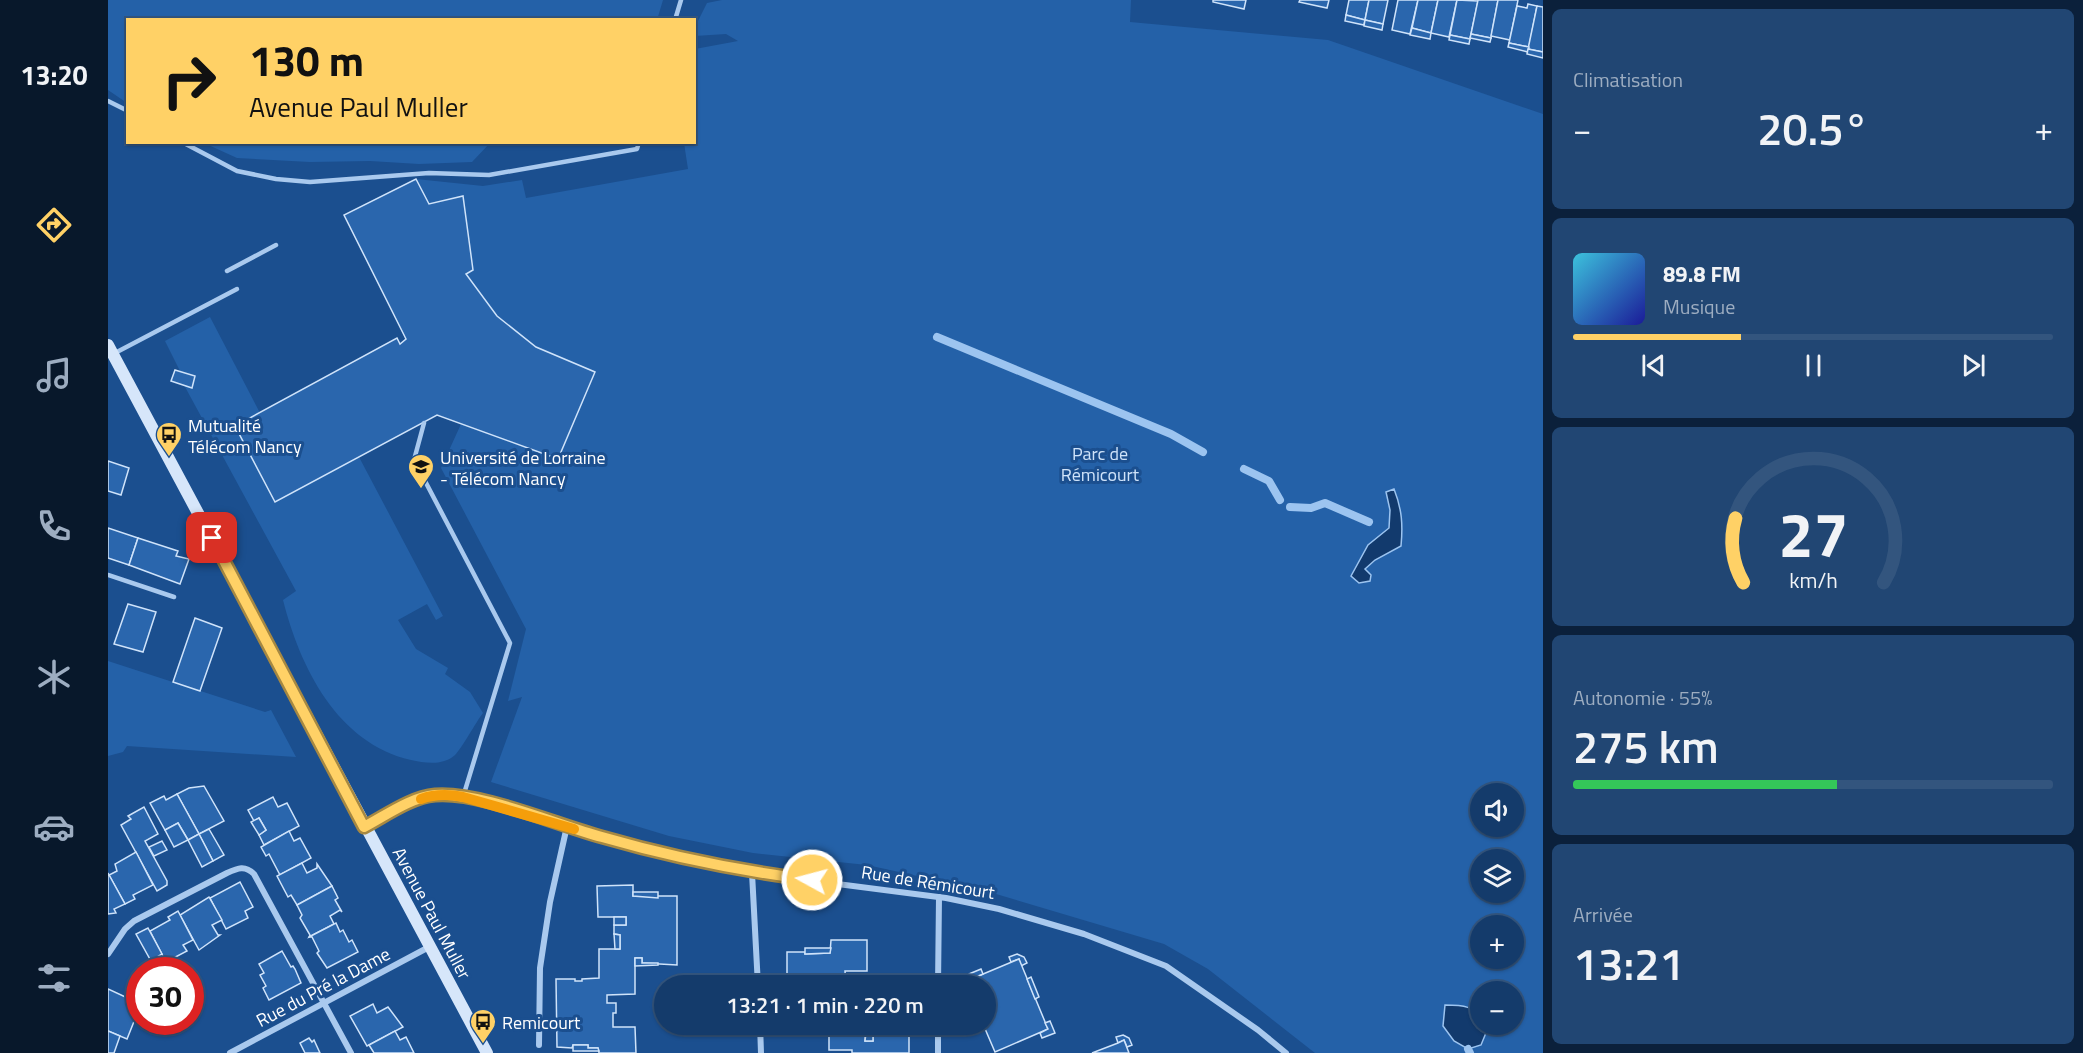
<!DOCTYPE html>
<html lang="fr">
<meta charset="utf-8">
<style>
body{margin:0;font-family:"Titillium Web",sans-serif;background:#214673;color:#f1f3f6;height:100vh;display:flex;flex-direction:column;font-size:22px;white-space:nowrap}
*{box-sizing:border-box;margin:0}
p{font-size:20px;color:#9dadc1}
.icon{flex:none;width:33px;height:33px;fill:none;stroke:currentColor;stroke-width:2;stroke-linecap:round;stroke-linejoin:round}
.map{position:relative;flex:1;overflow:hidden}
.panel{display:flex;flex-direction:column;gap:9px;padding:9px;background:#0b203b;width:540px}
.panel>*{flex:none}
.guide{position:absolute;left:18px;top:18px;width:570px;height:126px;border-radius:0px;box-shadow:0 2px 4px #0004,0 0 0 2px #33557e;background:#ffd166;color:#111;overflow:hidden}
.controls{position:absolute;left:1362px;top:783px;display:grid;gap:12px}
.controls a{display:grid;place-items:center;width:54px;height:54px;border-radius:50%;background:#143b6b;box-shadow:0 2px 4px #0004,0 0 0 2px #33557e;font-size:30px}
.speed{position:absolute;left:18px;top:957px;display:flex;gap:12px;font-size:30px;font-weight:700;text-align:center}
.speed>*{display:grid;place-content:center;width:78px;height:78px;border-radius:50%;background:#143b6b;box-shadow:0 2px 4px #0004,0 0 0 2px #33557e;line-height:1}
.speed .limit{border:9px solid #d22;background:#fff;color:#111}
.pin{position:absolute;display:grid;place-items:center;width:51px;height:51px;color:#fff;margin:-26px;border-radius:12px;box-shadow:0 3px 9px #0006}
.me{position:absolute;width:66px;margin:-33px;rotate:277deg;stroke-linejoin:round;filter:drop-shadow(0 0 4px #0008)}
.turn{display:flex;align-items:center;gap:21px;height:126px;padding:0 24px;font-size:27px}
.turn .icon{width:78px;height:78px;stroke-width:2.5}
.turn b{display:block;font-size:42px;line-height:51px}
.big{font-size:45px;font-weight:600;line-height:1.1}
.panel .tile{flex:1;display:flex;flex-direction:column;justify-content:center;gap:9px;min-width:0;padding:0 21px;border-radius:9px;background:#214673}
.panel .dial{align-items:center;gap:0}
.dial svg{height:156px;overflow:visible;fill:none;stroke:#33557e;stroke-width:7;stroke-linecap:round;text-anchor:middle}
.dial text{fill:#f1f3f6;stroke:none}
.song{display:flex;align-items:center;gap:18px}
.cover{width:72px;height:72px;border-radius:9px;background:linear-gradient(135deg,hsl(190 70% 55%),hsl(240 70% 35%))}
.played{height:6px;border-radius:3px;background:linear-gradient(90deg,#ffd166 35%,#33557e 35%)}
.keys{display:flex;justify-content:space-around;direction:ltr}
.heat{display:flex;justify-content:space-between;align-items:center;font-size:33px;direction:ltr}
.charge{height:9px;border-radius:4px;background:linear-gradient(90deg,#34c759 55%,#33557e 0)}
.trip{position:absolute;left:546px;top:975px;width:342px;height:60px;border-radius:30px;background:#143b6b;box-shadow:0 2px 4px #0004,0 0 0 2px #33557e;font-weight:600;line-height:60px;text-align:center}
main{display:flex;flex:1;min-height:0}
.tabs{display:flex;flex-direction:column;width:108px;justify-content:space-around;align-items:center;background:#08182b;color:#9dadc1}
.tabs .icon{width:42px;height:42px}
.tabs .active{color:#ffd166}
.tabs b{font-size:27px;color:#f1f3f6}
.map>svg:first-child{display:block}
</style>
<main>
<nav class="tabs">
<b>13:20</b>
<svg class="icon active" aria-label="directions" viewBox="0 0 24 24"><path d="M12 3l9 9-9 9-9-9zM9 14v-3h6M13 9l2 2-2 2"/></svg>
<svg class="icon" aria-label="music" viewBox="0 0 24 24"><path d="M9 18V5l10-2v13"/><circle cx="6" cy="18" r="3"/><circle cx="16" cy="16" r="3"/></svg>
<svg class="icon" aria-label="phone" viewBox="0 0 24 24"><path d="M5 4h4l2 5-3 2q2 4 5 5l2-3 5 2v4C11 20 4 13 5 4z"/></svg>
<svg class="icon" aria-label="climate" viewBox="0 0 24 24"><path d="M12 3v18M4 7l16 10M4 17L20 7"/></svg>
<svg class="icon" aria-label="car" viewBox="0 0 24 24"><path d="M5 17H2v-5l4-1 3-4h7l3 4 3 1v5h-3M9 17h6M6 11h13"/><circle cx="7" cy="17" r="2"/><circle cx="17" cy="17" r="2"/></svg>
<svg class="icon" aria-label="filters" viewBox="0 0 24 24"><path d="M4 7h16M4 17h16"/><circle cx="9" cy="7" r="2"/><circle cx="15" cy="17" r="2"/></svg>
</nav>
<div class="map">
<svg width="1435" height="1053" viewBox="0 0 1435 1053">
<rect width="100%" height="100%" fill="#1b4f8f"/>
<g fill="#2461a8" fill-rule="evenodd">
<path d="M0 0H555L549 20H20L19 103 0 90Z"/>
<path d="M614 0H1023L1022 22 1220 40 1435 114V1053H1207L1100 969 1056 944 878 891 759 865 645 853 561 836 383 782 414 697 400 701 418 629 333 468 353 424 450 459 487 373 428 347 389 316 358 274 365 270 355 196 321 204 308 179 375 186 414 180 418 198 580 169 576 143 586 142 587 49 630 41 618 34 587 36V27L599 3ZM1372 794H1406V826H1372ZM1372 860H1406V892H1372ZM1372 926H1406V958H1372ZM1372 992H1406V1024H1372Z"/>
<path d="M96 143H382L364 162 311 164 262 161 202 162 129 158Z"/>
<path d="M102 317 152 413 127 427 167 501 251 457 335 616 328 620 319 604 290 620 308 649 340 668 337 674 362 692 375 713C368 722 354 748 347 755 335 766 317 763 303 760 229 743 192 667 175 600L188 591 76 385 84 388 86 376 72 371 57 341Z"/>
<path d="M0 661 157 712 163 710 188 757 19 746 15 752 0 756Z"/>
</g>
<g fill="#123a6d" stroke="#9cc4f0" stroke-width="1.5">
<path d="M1286 489C1294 509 1295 525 1293 546L1267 560 1257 569 1263 575 1262 581 1251 583 1243 576 1260 545 1281 528 1282 510 1278 492Z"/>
<path d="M1337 1005C1351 1005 1372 1005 1372 1024L1377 1025 1380 1028 1373 1045 1360 1049 1346 1041 1335 1026Z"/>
</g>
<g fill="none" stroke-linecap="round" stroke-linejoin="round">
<g stroke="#9cc4f0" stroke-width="8">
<path d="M829 337 1063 434 1095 452"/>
<path d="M1136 469 1161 481 1172 500"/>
<path d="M1182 507 1203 508 1217 503 1261 522"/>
<path d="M1360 1049 1362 1053"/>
</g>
</g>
<g fill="#2a66ad" stroke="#cfe3fa" stroke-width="1.5">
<path d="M1105 0H1138L1136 9 1105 2Z"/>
<path d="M1192 0H1221L1219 8 1191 2Z"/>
<path d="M1241 0H1261L1257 20 1238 15Z"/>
<path d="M1261 0H1280L1275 24 1257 20Z"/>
<path d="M1290 0H1310L1302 34 1284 30Z"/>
<path d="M1310 0H1330L1323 33 1304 28Z"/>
<path d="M1330 0H1349L1341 37 1323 33Z"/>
<path d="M1349 0 1370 1 1362 39 1342 35Z"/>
<path d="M1370 0H1390L1383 38 1363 34Z"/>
<path d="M1390 0H1410L1402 40 1383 36Z"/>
<path d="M1420 4 1429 6 1421 47 1401 43 1409 6 1419 8Z"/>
<path d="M1429 6 1435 7V52L1420 49Z"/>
<path d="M1238 15 1257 20 1256 25 1237 21Z"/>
<path d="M1257 20 1275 24 1274 30 1256 26Z"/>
<path d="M1304 28 1323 33 1322 39 1302 35Z"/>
<path d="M1363 34 1383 38 1382 42 1362 38Z"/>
<path d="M1342 35 1362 39 1361 44 1341 40Z"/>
<path d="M1401 43 1421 47 1420 52 1400 47Z"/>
<path d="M1420 49 1435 52V58L1419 54Z"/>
<path d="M308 179 321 204 355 196 365 270 358 274 389 316 428 347 487 372 450 459 329 415 167 502 127 426 289 338 292 344 298 339 236 215Z"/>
<path d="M67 370 87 376 84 388 63 381Z"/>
<path d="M0 461 21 468 13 495 0 491Z"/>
<path d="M0 528 30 538 21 565 0 558Z"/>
<path d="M30 538 70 551 68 556 81 559 72 584 21 565Z"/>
<path d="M20 604 48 612 35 652 6 644Z"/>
<path d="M87 618 114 628 92 691 65 682Z"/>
<path d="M96 786 116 821 91 834 69 794 81 788Z"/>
<path d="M69 794 91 834 80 840 70 823 57 830 42 803 56 796 58 800Z"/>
<path d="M165 797 170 807 179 803 191 826 156 845 151 835 158 830 151 818 146 821 140 810Z"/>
<path d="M36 807 50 834 37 841 59 881V885L49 891 13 825 23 819 20 816Z"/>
<path d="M151 818 158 830 151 835 143 822Z"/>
<path d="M70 823 80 840 66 847 57 830Z"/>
<path d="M101 829 116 855 105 861 91 834Z"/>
<path d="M181 831 186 841 192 838 203 858 172 875 161 854 158 856 153 847Z"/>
<path d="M91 834 105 861 94 867 80 840Z"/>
<path d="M54 841 59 850 46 856 41 847Z"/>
<path d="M28 852 45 885 25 895 27 899 17 904 1 875 9 871 7 864Z"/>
<path d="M194 863 199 873 209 868V864L224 886 189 905 183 895 180 897 169 876Z"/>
<path d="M0 873 17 904 6 909 8 913 0 914Z"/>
<path d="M132 882 145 907 137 911 140 918 118 929 102 898Z"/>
<path d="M525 885V896H569V965L534 963V958H527V994L499 995V1003H508V1013H505V1027H527L528 1053H491L490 1048H480V1045H465L464 1048 449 1047 448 979H467V981H474V979L491 978V949H512V935L506 934V925H518V917H490L489 886Z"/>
<path d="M224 886 230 898 227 900 234 912 232 910 222 916 226 924 201 937 202 935 192 918 194 915 189 905Z"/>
<path d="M525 892H550V898L525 896Z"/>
<path d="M101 897 114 920 104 925 110 935H112L91 950 72 915Z"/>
<path d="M70 911 85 940 75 945 79 951 58 962 42 931 62 920 60 917Z"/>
<rect x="506" y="917" width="12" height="8"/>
<path d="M228 923 232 932 235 930 241 942 244 940 250 952 219 968 209 953 211 951 204 937H201Z"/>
<path d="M40 928 54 954 43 961 28 934Z"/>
<path d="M506 934 512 935V949H507Z"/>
<path d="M723 940H759V971H737L738 986H679V952H697V954L722 953Z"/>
<path d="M697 948H723L722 953 697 954Z"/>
<path d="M174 951 183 967 185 966 187 969 193 983 161 1000 155 988 158 986 152 975 156 973 151 964Z"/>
<path d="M909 954 916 957 919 963 913 966 911 959 903 962 901 957Z"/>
<path d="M527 958H534V963H550V965L527 966Z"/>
<path d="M911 959 940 1029 887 1052 875 1024H878V986H871L868 977Z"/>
<path d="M873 969 875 974 868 977 870 983 865 985 861 974Z"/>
<path d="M923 977 931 997 927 999 919 979Z"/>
<path d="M0 989 26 1001 22 1011 29 1014 19 1039 0 1031Z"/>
<path d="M265 1004 269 1013 280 1007 295 1027 259 1046 242 1016Z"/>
<path d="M942 1021 947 1033 934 1038 932 1033 940 1029 937 1023Z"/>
<path d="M721 1024H758L757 1041H765V1036L801 1033V1053H744V1050H721Z"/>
<path d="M0 1031 12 1036 6 1053H0Z"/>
<path d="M287 1031 292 1040 298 1037 306 1053H266L261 1045Z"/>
<path d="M758 1033 779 1034V1036H765V1041H757Z"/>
<path d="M1015 1035 1021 1038 1024 1045 1019 1047 1016 1040 1010 1043 1008 1037Z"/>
<path d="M201 1038 204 1042 206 1040 212 1053H197L192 1043Z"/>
<path d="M1016 1040 1021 1053H984L1010 1043Z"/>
<path d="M465 1045H480V1048H490L491 1051H465Z"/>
</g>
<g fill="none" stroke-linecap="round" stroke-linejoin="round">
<g stroke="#a9c9ee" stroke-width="4.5">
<path d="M567 20 573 0"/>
<path d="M0 101 20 111"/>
<path d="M74 142 129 171 168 179 202 182 321 173 381 175 529 149 531 142"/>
<path d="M119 271 168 245"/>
<path d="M7 353 129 289"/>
<path d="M316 423 306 460 402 643 355 797"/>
<path d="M0 575 66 597"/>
</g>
<g stroke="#a9c9ee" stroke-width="6">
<path d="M256 827 304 802 323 795 340 794 399 808 495 838 644 873 838 898 891 909 976 934 1058 966 1150 1030 1178 1053"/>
<path d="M644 873 650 986"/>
<path d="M0 954 17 929 26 921 119 873C130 868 137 865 146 874L243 1053"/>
<path d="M830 986 831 897"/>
<path d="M652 1024 653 1053"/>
<path d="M431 1045 432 968 442 902 459 826"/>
<path d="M122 1053 321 947"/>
<path d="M830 1053V1024"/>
</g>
<path stroke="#d6e6fa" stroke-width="12" d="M0 345 379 1053"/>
</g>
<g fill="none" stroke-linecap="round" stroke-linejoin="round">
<defs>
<path id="route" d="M104 538 256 827C277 816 303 797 327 795 371 791 449 825 494 837 563 857 633 871 704 880"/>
</defs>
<use href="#route" stroke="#a68842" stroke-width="15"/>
<use href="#route" stroke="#ffd166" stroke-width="10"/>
<path stroke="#f59e0b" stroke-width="10" d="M313 799C327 794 340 794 355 797L466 829"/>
</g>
<defs>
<symbol id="bus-pin" viewBox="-11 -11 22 30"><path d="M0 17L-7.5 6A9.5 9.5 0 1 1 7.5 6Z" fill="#ffd166" stroke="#1b4f8f"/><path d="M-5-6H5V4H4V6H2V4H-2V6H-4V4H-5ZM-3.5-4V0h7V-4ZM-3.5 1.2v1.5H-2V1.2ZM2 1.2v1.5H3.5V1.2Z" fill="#111"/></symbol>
<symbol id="university-pin" viewBox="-11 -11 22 30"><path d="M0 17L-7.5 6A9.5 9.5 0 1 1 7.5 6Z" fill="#ffd166" stroke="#1b4f8f"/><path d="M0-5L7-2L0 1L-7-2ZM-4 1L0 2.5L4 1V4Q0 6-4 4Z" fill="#111"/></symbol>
</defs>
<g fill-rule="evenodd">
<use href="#bus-pin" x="46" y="420" width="30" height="40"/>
<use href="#university-pin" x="298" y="452" width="30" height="40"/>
<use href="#bus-pin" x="360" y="1007" width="30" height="40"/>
</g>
<g text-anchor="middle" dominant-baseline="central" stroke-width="6" stroke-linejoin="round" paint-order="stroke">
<g font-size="18" fill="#fff" stroke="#1b4f8f" text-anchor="start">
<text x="80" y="425">Mutualité<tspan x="80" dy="21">Télécom Nancy</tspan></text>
<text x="332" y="457">Université de Lorraine<tspan x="332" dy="21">- Télécom Nancy</tspan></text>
<text x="394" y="1022">Remicourt</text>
</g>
<g font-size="18" fill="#cfe3fa" stroke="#1b4f8f">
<text x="992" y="453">Parc de<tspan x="992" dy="21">Rémicourt</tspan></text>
</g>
<g font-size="18" fill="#fff" stroke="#1b4f8f">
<text transform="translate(820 882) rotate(9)">Rue de Rémicourt</text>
<text transform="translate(324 913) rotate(62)">Avenue Paul Muller</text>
<text transform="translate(215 987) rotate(-28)">Rue du Pré la Dame</text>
</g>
</g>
</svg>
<div class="controls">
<a><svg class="icon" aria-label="sound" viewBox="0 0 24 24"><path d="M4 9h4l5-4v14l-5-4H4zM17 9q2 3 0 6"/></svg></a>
<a><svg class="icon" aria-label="layers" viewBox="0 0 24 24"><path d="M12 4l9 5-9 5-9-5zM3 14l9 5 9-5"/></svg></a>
<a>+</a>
<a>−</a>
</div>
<div class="speed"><div class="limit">30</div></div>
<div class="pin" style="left:104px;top:538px;background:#d93025"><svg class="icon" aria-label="arrive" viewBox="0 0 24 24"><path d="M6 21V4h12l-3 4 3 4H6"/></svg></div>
<svg class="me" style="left:704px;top:880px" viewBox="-20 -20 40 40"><circle r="17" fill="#ffd166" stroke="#fff" stroke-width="3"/><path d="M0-11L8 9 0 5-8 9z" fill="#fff"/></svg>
<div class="trip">13:21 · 1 min · 220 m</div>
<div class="guide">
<div class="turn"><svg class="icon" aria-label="right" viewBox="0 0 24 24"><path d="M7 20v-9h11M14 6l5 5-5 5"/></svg><div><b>130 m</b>Avenue Paul Muller</div></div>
</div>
</div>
<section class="panel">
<div class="tile"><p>Climatisation</p>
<div class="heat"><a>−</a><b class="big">20.5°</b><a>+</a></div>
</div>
<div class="tile">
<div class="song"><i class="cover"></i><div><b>89.8 FM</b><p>Musique</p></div></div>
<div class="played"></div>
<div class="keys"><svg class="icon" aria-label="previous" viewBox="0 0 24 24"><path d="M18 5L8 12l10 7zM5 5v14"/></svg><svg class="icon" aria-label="pause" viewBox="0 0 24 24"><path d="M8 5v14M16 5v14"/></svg><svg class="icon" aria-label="next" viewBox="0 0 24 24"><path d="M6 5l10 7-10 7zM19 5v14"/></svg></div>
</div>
<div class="tile dial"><svg viewBox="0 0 100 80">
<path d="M14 69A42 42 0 1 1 86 69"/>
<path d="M14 69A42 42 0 0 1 10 36" stroke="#ffd166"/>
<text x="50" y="56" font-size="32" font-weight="700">27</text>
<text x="50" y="72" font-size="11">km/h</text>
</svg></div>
<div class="tile"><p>Autonomie · 55%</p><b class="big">275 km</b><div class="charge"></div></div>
<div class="tile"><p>Arrivée</p><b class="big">13:21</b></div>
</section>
</main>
